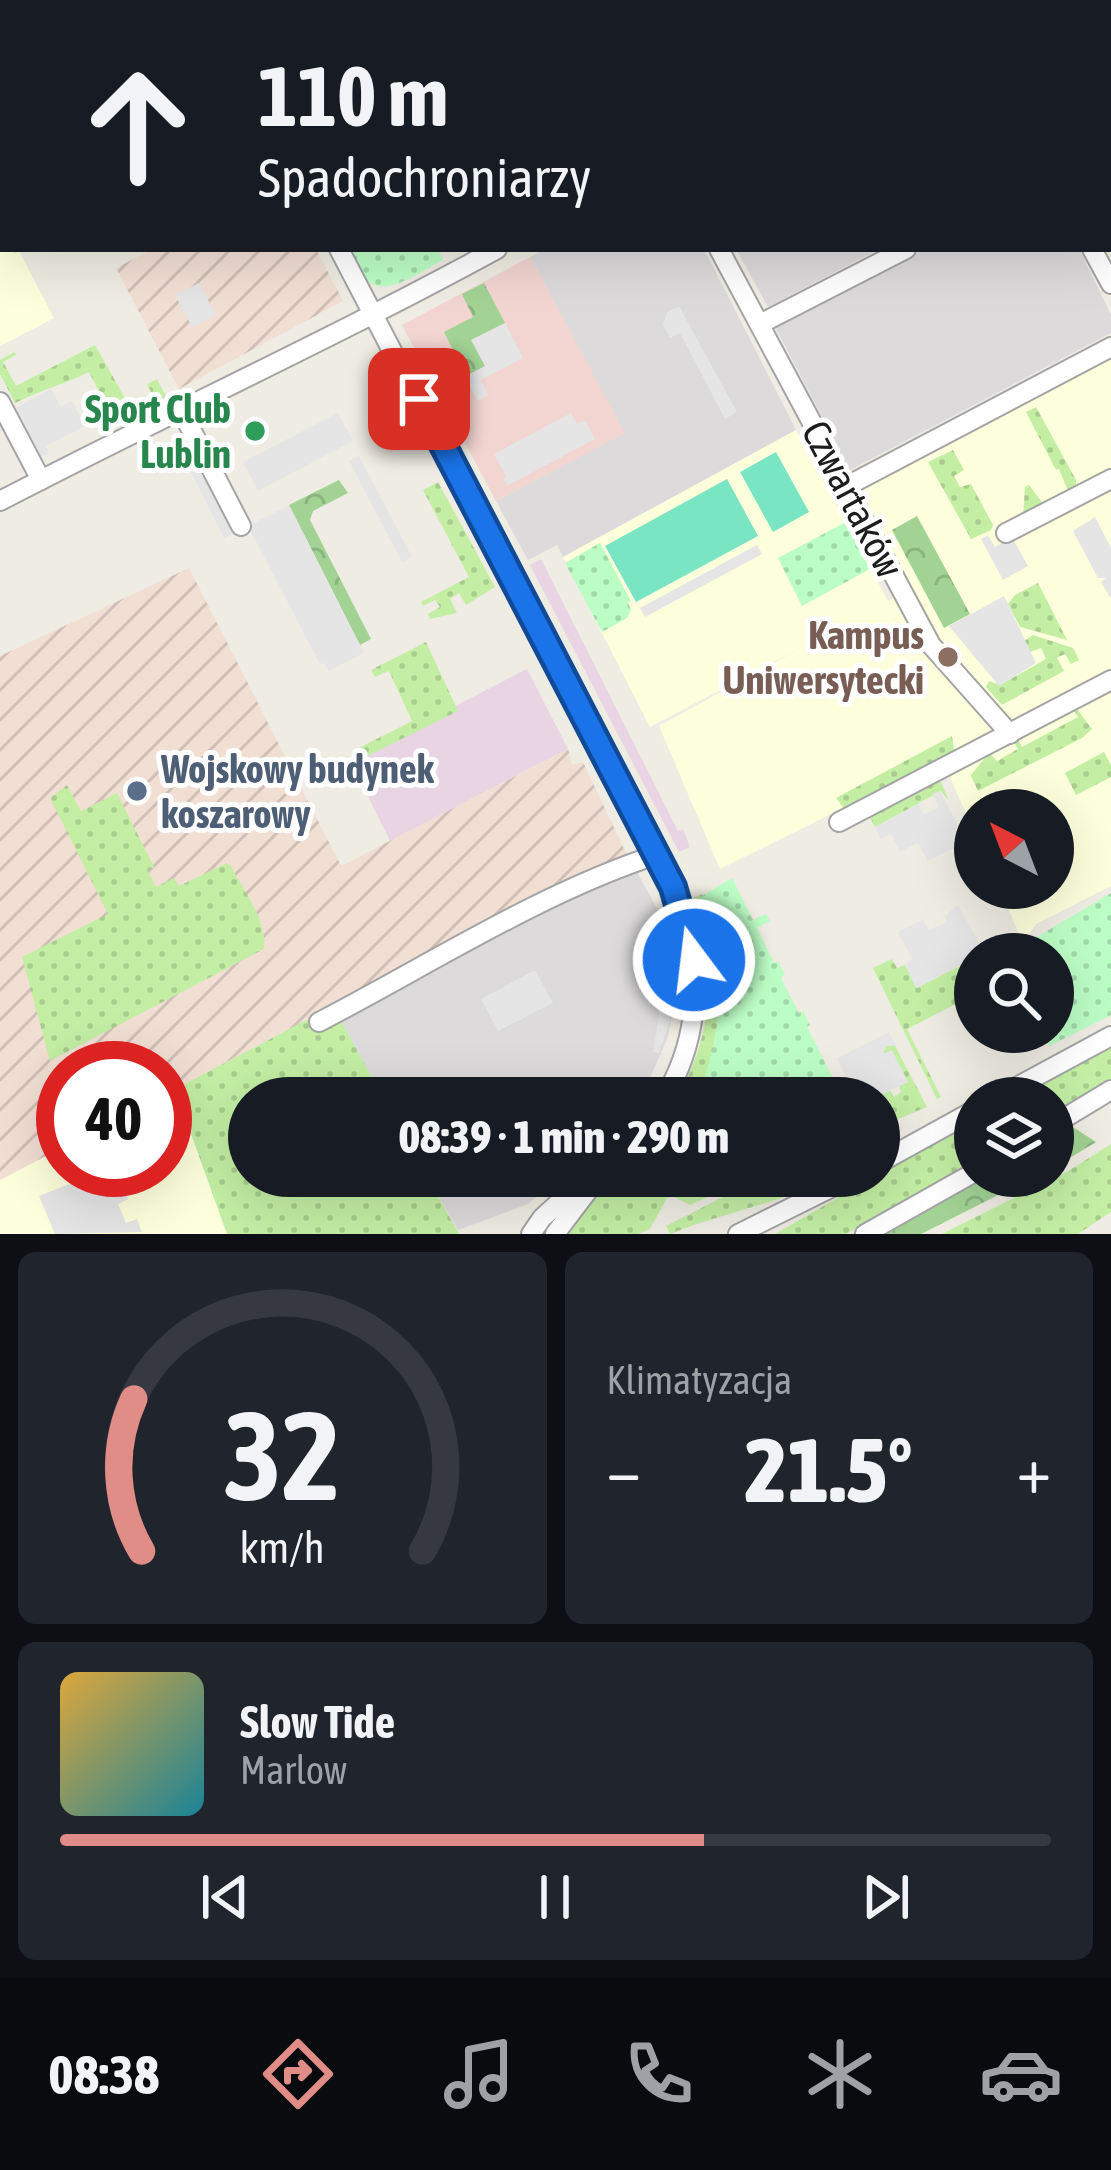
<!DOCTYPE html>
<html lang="pl">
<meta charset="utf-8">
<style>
body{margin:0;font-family:"Asap Condensed",sans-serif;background:#20242c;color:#f1f3f6;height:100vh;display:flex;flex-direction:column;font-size:45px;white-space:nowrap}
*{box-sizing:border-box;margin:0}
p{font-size:39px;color:#9ea1a6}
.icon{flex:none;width:66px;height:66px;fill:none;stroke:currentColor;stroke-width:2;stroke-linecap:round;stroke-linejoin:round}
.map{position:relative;height:1234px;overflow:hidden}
.details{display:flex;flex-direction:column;gap:18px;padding:18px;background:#0d0f14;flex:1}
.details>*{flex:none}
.hud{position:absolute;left:0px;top:0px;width:1113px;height:252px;box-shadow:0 12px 48px #0002;background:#171b24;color:#f1f3f6;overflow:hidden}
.needle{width:78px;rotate:318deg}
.buttons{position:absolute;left:954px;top:789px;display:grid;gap:24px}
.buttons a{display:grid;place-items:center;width:120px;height:120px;border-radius:50%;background:#171b24;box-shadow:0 12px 48px #0002;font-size:60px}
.speed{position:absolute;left:36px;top:1041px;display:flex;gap:24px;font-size:60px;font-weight:700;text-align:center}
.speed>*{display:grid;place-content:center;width:156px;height:156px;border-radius:50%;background:#171b24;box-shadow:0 12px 48px #0002;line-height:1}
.speed .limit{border:18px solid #d22;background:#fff;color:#111}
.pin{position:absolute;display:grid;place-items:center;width:102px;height:102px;color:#fff;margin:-51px;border-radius:24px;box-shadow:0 6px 18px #0006}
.me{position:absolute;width:132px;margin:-66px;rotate:345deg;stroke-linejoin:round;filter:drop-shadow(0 0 9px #0008)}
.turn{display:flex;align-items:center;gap:42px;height:252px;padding:0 60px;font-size:54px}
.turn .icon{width:156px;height:156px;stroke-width:2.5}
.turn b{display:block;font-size:84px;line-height:102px}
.big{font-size:90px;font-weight:800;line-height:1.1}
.details .tile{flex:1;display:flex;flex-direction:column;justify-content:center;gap:18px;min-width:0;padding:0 42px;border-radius:18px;background:#20242c}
.details .dial{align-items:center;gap:0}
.dial svg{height:312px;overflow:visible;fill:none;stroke:#363941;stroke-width:7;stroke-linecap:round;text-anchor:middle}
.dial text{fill:#f1f3f6;stroke:none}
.song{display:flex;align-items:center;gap:36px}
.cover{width:144px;height:144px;border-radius:18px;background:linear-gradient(135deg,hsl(40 70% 55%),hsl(190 70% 35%))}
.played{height:12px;border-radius:6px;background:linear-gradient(90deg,#e08c87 65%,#363941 65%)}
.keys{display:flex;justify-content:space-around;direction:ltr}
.heat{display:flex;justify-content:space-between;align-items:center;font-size:66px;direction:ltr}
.details .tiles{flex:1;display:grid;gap:18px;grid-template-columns:1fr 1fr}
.tile:last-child{grid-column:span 2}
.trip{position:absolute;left:228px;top:1077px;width:672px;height:120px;border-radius:60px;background:#171b24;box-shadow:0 12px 48px #0002;font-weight:800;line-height:120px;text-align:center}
.menu{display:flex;height:192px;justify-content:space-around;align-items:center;background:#090b0e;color:#9ea1a6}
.menu .icon{width:84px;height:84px}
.menu .selected{color:#e08c87}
.menu b{font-size:54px;color:#f1f3f6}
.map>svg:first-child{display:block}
</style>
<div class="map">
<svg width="1111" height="1234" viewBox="0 0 1111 1234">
<defs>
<pattern id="military-furrows" width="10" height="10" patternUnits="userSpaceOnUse" patternTransform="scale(3)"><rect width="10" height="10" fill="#f2dfd4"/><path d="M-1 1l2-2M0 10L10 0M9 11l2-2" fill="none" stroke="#cfbfb6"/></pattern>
<pattern id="grass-dots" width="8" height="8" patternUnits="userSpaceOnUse" patternTransform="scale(3)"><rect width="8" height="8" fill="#c3eea4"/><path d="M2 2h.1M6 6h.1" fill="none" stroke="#a7cc8d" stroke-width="1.8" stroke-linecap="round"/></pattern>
<pattern id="forest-crowns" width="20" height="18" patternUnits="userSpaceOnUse" patternTransform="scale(3)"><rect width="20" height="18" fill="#a2d294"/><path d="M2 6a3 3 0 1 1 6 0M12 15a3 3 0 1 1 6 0" fill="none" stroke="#8bb47f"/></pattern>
<pattern id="park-dots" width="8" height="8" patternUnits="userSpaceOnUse" patternTransform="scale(3)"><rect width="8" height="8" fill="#bcfdc5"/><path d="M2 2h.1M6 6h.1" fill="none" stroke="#a1d8a9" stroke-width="1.8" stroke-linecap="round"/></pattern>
</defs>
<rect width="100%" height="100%" fill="#efece3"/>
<g fill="#dcdada">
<path d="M545 249H704L796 430 563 557 557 545 528 560 496 501 624 433 530 257Z"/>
<path d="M736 249H879L768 307Z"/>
<path d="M925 249H1079L1111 315V333L850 470 775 327Z"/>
<path d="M626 853 663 919 678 981 668 1037 641 1098H383L333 1006Z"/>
<path d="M427 1176H560L528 1204 458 1230Z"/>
</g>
<path fill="#f2d4d0" d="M530 257 625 433 496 501 402 325Z"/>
<g fill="#e9d4e4">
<path d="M541 559 678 831 683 829 690 847 679 852 530 565Z"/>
<path d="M527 669 568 749 390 841 350 760Z"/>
</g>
<g fill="#fdffdc">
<path d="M0 227 3 249H11L14 254 19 251 54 318 0 346Z"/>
<path d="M1111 357V886L1036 924 1023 943 999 888H1053V810H975V834L948 773V756L720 869 659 726 806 645 650 727 563 557 796 430 888 601 912 588 859 492Z"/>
<path d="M175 1089 227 1234H0V1180L63 1147V1170H165V1094Z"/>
</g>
<g fill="url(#military-furrows)">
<path d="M153 249H316L343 301 179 389 116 268Z"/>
<path d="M189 568 341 866 568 749 572 765 583 762 626 853 165 1094V1068H63V1147L0 1180V656Z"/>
</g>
<g fill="url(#grass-dots)">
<path d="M95 345 130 407 153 396 147 384 157 379 167 398 130 417 121 413 99 424 93 418 108 409 89 372C65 384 40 390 15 403L0 374V360L14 352 16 355 3 362 16 386Z"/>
<path d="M1036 407 1076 480V489L1023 517 1025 487 1029 485 1044 505 1068 491 1059 469 1056 470 1026 412Z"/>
<path d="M953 450 964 470 954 476 960 487 971 484 993 525 991 530 971 539 928 462Z"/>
<path d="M438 482 495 587 466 605 459 593 450 599 457 613 430 619 428 614 440 607 435 600 423 606 421 602 469 577 423 490Z"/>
<path d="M1038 583 1067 640 1020 627 1008 604 1015 595Z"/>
<path d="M1033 635 1073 648 1079 660 1071 664 1065 654 1057 658 1064 671 1002 705 986 687 989 681 1000 685 1046 659 1041 648 1030 652 1024 641Z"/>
<path d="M426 642 458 711 357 761 353 751 412 721 389 671 375 677 371 670Z"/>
<path d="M1077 709 1092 729 1082 738 978 791 967 767 971 775 989 753 997 761 1018 749 1013 741 1018 739 1022 747 1078 717 1074 710Z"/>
<path d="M952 736 955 758 846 811 836 798Z"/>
<path d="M1104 752 1111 765V777L1076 795 1065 773Z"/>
<path d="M934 780 941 782 949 801 941 791 875 827 868 813Z"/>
<path d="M67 785 81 811 117 793 154 867 148 871 156 887 174 878 179 886 227 863 231 866C243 890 268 922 264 949L50 1061 22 957 108 914 50 798Z"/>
<path d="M702 894 718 961 720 1010 714 1050 697 1098H677C711 1039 722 961 693 898Z"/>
<path d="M975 958V994L907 1029 941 1097 937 1099 873 968 892 959 897 968 905 965 917 988Z"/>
<path d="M333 1006 383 1098H249V1176H427L459 1234H227L175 1089Z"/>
<path d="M894 1044 927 1107 879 1127V1098H863L890 1090 894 1097 901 1092 899 1086 908 1082 891 1051 883 1055 886 1046Z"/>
<path d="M1111 1045V1081L1053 1116V1098H1014Z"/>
<path d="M975 1119V1162L846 1234H775Z"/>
<path d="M1111 1144V1212L1078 1234H942L1070 1170Z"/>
<path d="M612 1176H754L690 1205 674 1197 667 1198 650 1229 638 1234H569Z"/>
<path d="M764 1176H834C783 1203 724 1212 670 1234L666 1226Z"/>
</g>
<g fill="url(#forest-crowns)">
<path d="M484 283 505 323 472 340 485 366 466 376 444 332 473 317 462 294Z"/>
<path d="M339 480 348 493 313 511 310 520 371 639 360 645 289 505Z"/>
<path d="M917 516 970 614 944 628 892 530Z"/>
<path d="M1073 1127 1096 1142 1053 1168V1139Z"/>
<path d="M986 1176H1028L1026 1181 921 1234H887Z"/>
</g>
<g fill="url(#park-dots)">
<path d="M348 249H438L443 260C426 268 390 296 370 283 361 277 354 258 348 249Z"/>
<path d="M846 522 870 569 802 606 778 558Z"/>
<path d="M600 543 631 601 628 603 631 610 627 618 602 632 565 563Z"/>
<path d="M732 878 753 920 766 914 770 921 757 928 774 963 778 961 785 974 781 978 799 1013 803 1011 810 1025 807 1027 843 1098H697C725 1030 725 965 700 897Z"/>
<path d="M1111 893V1015L1049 1046 1042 1032H1053V954H1037L1030 941Z"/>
</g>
<g fill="#7ae5c3">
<path d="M776 452 809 512 773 532 740 472Z"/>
<path d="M727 479 758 536 636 602 605 546Z"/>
</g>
<g fill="#e5e5e5">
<path d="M199 283 216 315 192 327 175 295Z"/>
<path d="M679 306 737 412 725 419 680 333 670 338 663 325 667 312Z"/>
<path d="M505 323 523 358 481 380 488 395 478 401 465 377 485 366 471 340Z"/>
<path d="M51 389 61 407 72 401 85 426 46 446 49 453 39 458 14 409Z"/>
<path d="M338 413 353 441 258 491 243 462Z"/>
<path d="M571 413 577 424 585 420 595 439 507 486 503 479 506 476 494 454Z"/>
<path d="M186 432 236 532 224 538 174 438Z"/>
<path d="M359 456 412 557 402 562 349 461Z"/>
<path d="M289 505 364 653 329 671 324 663 320 664 248 526Z"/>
<path d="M1095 517 1111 548V599L1101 582 1106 578H1098L1073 531Z"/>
<path d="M988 535 995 547 1012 537 1028 566 1003 580 981 539Z"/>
<path d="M757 545 762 554 645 617 640 608Z"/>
<path d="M1004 596 1036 663 999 686 949 626Z"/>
<path d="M940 791 966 842 928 861 918 843 900 852 891 834 881 839 875 827 918 804 924 815 939 807 933 794Z"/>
<path d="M958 905 985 954H975V958L916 988 905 965 912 959 898 932 923 920 929 930 947 922 945 916Z"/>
<path d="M671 952 674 978 670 1020 659 1053 653 1052 659 1016 660 955Z"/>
<path d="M535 970 553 1003 498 1031 481 999Z"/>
<path d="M889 1032 896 1046H886L883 1054 892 1050 908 1082 879 1096 876 1092 856 1098 837 1058Z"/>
<path d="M105 1170 113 1189 123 1186 128 1199 118 1204 126 1223 137 1219 142 1232 55 1234 39 1196Z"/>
</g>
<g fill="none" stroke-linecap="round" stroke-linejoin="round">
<defs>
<g id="minor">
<path d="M180 0 181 3"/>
<path d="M131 3 137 0"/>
<path d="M965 3 970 0"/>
<path d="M0 71 3 69"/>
<path d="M1110 224 1111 223"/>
<path d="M339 249 677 898C702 965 702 1035 664 1098"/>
<path d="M719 249 931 645 1010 734"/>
<path d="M1092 249 1111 284"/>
<path d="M760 324 906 249"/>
<path d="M0 402 41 480"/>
<path d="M181 410 241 526"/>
<path d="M847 486 1111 347"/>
<path d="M0 501C165 415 334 338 497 249"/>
<path d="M1006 533 1111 479"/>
<path d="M839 822 1111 680"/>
<path d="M319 1022C427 966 542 892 656 855"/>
<path d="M996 1098 1111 1036"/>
<path d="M1053 1125 1111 1090"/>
<path d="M879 1163 975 1110"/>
<path d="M531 1234 542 1218 588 1176"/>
<path d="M555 1234 596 1180"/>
<path d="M738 1234 855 1176"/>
<path d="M865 1234 975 1172"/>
</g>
</defs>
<use href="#minor" stroke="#a4a4a4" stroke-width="22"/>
<use href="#minor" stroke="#fff" stroke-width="18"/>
</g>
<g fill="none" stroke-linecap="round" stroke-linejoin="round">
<defs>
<path id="route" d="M419 399 673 887 694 960"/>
</defs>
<use href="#route" stroke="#114b97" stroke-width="30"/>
<use href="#route" stroke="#1a73e8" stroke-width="21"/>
</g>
<circle fill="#2e9e5b" stroke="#fff" stroke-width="4.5" cx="255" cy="431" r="12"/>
<circle fill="#8d6e63" stroke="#fff" stroke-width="4.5" cx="948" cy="657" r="12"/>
<circle fill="#5c6f8a" stroke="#fff" stroke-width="4.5" cx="137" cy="791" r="12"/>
<g text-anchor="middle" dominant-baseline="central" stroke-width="10" stroke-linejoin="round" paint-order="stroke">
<g font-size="39" font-weight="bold" fill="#27864d" stroke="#fff" text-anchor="end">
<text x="231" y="409">Sport Club<tspan x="231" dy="45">Lublin</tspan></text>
</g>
<g font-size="39" fill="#1d1d1d" stroke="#fff">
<text transform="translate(853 499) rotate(62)">Czwartaków</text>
</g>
<g font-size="39" font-weight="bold" fill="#785e54" stroke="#fff" text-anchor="end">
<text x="924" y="635">Kampus<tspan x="924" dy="45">Uniwersytecki</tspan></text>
</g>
<g font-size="39" font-weight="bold" fill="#4e5e75" stroke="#fff" text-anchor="start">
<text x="161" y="769">Wojskowy budynek<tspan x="161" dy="45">koszarowy</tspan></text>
</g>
</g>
</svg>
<div class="buttons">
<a><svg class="needle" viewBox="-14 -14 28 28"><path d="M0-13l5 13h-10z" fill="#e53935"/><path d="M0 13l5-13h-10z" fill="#9ea1a6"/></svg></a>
<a><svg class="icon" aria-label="search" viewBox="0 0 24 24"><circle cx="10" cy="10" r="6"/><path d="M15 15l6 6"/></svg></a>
<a><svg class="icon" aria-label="layers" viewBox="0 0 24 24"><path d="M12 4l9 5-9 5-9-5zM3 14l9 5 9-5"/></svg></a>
</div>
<div class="speed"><div class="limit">40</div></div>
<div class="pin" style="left:419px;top:399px;background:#d93025"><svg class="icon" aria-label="arrive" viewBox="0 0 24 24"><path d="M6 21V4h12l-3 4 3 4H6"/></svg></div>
<svg class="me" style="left:694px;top:960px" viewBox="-20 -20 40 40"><circle r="17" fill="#1a73e8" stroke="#fff" stroke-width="3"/><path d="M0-11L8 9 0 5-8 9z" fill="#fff"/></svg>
<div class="trip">08:39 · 1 min · 290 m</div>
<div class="hud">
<div class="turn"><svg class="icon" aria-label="ahead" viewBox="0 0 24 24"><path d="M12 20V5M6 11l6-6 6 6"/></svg><div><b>110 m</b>Spadochroniarzy</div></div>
</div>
</div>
<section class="details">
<div class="tiles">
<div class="tile dial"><svg viewBox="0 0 100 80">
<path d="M14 69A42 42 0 1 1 86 69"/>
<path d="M14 69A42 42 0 0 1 12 30" stroke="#e08c87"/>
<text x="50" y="56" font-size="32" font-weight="700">32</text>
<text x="50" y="72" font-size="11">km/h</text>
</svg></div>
<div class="tile"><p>Klimatyzacja</p>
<div class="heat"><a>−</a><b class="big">21.5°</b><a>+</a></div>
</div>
<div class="tile">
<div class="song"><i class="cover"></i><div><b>Slow Tide</b><p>Marlow</p></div></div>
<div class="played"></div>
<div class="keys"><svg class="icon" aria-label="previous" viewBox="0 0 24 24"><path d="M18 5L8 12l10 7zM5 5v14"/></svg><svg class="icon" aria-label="pause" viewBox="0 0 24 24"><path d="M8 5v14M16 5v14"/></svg><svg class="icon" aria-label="next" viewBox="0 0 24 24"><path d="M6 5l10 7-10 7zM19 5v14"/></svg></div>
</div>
</div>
</section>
<nav class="menu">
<b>08:38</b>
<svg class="icon selected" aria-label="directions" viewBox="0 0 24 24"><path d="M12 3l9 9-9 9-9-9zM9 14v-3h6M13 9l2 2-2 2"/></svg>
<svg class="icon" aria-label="music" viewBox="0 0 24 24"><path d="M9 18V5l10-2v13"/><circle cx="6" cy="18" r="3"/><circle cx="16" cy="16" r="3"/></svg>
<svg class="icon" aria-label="phone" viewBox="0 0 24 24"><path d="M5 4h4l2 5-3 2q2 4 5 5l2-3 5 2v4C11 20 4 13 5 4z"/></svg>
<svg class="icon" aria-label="climate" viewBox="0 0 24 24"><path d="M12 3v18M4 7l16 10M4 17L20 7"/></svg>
<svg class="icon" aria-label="car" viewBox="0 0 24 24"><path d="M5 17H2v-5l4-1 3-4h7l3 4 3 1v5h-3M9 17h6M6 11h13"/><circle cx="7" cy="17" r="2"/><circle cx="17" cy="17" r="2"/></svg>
</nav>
